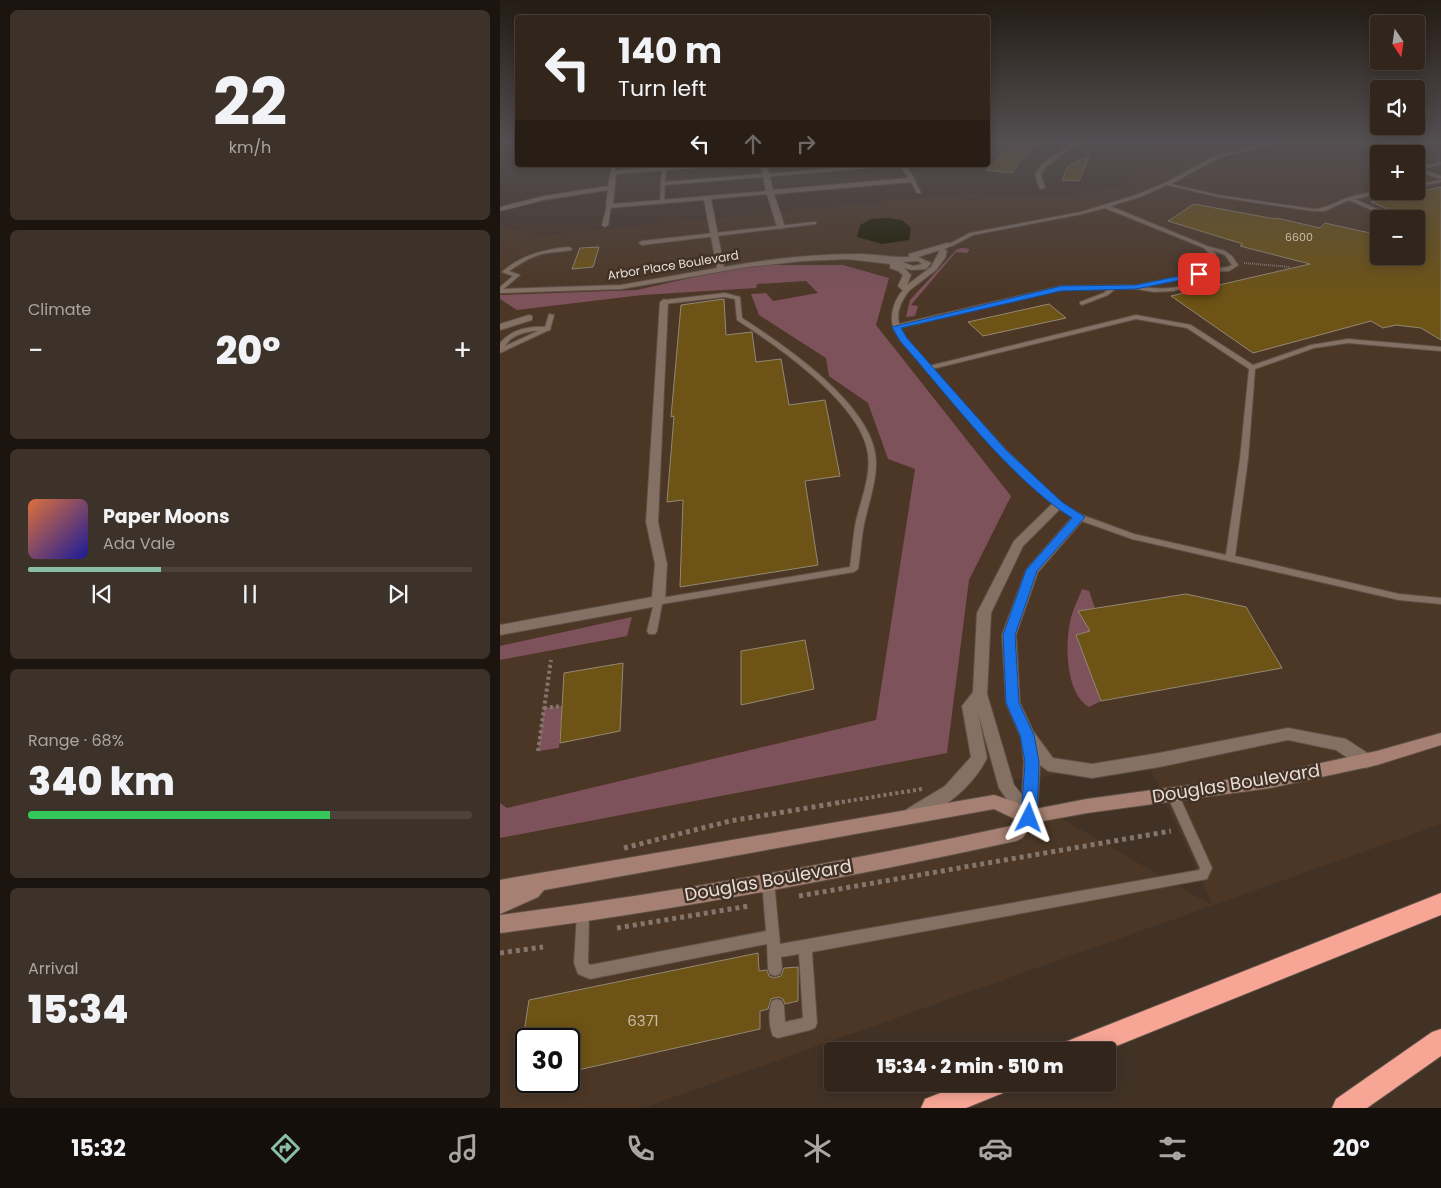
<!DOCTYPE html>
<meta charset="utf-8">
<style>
body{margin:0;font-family:Poppins,sans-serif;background:#3d3229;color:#f1f3f6;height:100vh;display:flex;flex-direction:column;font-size:19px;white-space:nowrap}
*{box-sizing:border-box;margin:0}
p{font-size:16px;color:#a8a5a3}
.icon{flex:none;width:28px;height:28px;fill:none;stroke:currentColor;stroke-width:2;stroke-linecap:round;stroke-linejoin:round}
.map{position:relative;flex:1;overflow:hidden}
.side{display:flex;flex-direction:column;gap:10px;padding:10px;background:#1c150f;width:500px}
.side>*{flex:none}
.guide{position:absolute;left:15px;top:15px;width:475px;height:152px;border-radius:5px;box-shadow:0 2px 12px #0003,0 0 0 1px #4d433b;background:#32261c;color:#f1f3f6;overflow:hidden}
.needle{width:32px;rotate:167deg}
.controls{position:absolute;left:870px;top:15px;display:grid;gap:10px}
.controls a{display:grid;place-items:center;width:55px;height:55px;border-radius:5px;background:#32261c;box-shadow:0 2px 12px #0003,0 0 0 1px #4d433b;font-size:25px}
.speed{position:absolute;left:15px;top:1028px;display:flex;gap:10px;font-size:25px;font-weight:700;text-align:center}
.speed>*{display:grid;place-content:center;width:65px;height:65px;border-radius:50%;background:#32261c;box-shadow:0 2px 12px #0003,0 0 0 1px #4d433b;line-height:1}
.speed .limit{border:2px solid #111;border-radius:8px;background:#fff;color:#111}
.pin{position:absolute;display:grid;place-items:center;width:42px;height:42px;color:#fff;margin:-21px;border-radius:10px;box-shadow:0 2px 8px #0006}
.me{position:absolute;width:55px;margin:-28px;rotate:3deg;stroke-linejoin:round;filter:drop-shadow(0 0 4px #0008)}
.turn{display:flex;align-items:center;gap:18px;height:105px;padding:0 20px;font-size:22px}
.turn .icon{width:65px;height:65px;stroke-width:2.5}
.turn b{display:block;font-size:35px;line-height:42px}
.lanes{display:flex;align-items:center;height:48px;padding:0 20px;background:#0003;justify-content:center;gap:25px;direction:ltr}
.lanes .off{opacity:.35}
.big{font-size:38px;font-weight:800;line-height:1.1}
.side .card{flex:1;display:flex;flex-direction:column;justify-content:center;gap:8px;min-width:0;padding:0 18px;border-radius:8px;background:#3d3229}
.side .dial{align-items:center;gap:0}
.dial b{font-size:65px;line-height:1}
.song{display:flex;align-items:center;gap:15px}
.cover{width:60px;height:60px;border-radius:8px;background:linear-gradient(135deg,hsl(20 70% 55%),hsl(240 70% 35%))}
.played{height:5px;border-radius:2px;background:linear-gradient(90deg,#8abfa5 30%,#4d433b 30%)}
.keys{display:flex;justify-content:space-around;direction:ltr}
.heat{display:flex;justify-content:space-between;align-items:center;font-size:28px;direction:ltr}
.charge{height:8px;border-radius:4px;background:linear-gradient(90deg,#34c759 68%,#4d433b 0)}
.trip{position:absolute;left:324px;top:1042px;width:292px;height:50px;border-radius:5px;background:#32261c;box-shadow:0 2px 12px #0003,0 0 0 1px #4d433b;font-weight:800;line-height:50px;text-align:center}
.tabs{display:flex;height:80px;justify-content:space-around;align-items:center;background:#140f0b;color:#a8a5a3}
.tabs .icon{width:35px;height:35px}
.tabs .on{color:#8abfa5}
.tabs b{font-size:22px;color:#f1f3f6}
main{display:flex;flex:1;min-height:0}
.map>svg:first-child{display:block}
</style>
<main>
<section class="side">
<div class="card dial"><b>22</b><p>km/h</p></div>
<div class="card"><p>Climate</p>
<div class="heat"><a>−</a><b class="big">20°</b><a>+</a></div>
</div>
<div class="card">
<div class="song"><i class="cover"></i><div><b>Paper Moons</b><p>Ada Vale</p></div></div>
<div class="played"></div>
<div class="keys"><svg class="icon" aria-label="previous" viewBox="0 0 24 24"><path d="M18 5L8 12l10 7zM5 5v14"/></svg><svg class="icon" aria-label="pause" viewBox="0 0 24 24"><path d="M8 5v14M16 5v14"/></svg><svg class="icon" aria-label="next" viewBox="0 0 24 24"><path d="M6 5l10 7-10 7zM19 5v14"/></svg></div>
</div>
<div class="card"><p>Range · 68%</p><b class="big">340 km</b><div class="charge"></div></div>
<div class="card"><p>Arrival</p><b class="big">15:34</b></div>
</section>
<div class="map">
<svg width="941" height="1108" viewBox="0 0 941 1108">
<rect width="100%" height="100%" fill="#423226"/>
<path fill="#4c3726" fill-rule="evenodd" d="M674 141H941V824L143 1108H0V227L44 235 466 194 557 196 618 187 665 143ZM879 154H916V191H879ZM879 219H916V256H879ZM648 763 713 906 498 782ZM26 1039H69V1081H26Z"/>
<g fill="#7e525b">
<path d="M463 248 470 249 467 253 456 252 411 305 418 306 415 316 406 317 410 300 457 249Z"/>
<path d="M247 265H343L389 278 376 325 511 496 469 580 447 753 0 838V803L7 808 376 720 415 469 388 459 368 403 329 376 326 358 259 315 251 294 266 293 273 301 318 293 306 281 257 284 256 288 142 295 17 310 0 299V295L137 290Z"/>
<path d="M582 589 589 591 595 608 579 611 590 631 576 635 601 701 589 707C566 694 565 646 570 622 572 611 578 600 582 589Z"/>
<path d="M132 617 127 636 0 660V646Z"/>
<path d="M62 706 59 748 38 751 44 708Z"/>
</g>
<path fill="#1a1b00" d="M389 218 402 220 411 228 409 240 382 244 357 237 360 225 371 219Z"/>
<g fill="#6d5315" stroke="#928874">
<path d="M517 141H546L521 159 512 173 486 170Z"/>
<path d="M589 156 579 181 562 180 568 166Z"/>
<path d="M941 187V340L921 328 896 325 883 328 871 321 753 353 671 296 810 264 740 246 743 244 668 221 694 204 775 219 777 218 820 228 825 223 879 235V256H916V223L919 222 916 219H911L871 202Z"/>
<path d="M99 247 93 267 72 269 80 248Z"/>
<path d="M224 299 226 335 252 332 256 362 281 359 289 405 325 400 340 476 305 481 318 565 180 587 183 500 167 502 174 416 171 417 181 305Z"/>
<path d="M549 304 566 318 483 336 468 322Z"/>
<path d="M686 594 746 607 782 668 601 701 576 635 590 631 578 611Z"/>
<path d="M305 640 314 689 241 705V651Z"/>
<path d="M123 663 120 731 60 743 64 673Z"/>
<path d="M258 953 259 971 267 970 269 976 274 978 281 976 284 968 298 967V1001L285 1004 283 999 278 997 271 999 268 1009 260 1011V1029L69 1072V1039H23L29 1000Z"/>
</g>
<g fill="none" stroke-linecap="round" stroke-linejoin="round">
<defs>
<g id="lane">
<path d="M779 141H785L718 158 671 184 718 195 813 209C826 209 835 202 847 198 860 194 876 191 890 191L855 199 899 219H892L849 200 825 211H813L718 197 667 185 640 197 610 206 707 246 725 251 732 256 738 265 737 266 729 271 703 272 707 277 701 283 693 286 673 291 654 292 636 289H615L608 295 582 305 580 304V302L604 293 608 289 561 290 400 328 406 339 429 366 636 315 691 325 753 365 811 345 848 339 941 347V351L848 343 814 348 755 369 748 459 735 556 899 594 941 598V604L899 600 632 539 576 519 555 507 500 454 401 341C398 337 394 331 393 327 389 313 396 294 408 286L411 288C402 300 396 310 399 324L561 286 636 285 697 273 710 254 704 248 605 208 582 214 473 235 452 246 447 245 470 233 581 212 636 195 665 183 715 156ZM712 250 725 255 732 265 728 267 705 269 716 254ZM700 275 701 277C686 289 662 290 643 287ZM636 319 687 328 749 369 740 459 726 555 634 534 582 515 561 503 506 450 432 369Z"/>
<path d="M941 162V164L922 169 941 176V179L916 170V168Z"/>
<path d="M112 165H116L115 172 113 173 111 172Z"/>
<path d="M377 165H395L393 166 165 185 164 202 162 203 160 202 162 168 164 167 166 168 165 182Z"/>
<path d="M410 179H414L421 193H417Z"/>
<path d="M941 180V182L916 187V185Z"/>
<path d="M109 205 111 206 108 225 105 227 102 225 107 206Z"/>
<path d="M314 222H316V224L142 245 139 243 142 241Z"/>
<path d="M69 247 72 249 71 250C61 252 52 252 42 254 30 257 20 264 9 271L20 275 0 292V287L13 276 2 272C21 255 44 249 69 247Z"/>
<path d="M225 293 240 297 242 318C285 346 378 408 376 464 376 483 369 502 365 520 361 536 361 553 358 569L354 572 162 604 157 631 155 634H149L147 631 155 599 350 567C352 552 353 536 356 521 361 499 371 477 368 454 362 404 277 346 237 320L235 299 225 297 164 304 161 302 164 300Z"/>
<path d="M49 314 54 315 50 330 47 331 0 353V343C11 330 28 326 45 327ZM33 331H38L5 346C11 336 21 333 33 331Z"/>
<path d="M673 790 677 791 712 868 707 879 312 952 317 1023 315 1028 310 1030 278 1038 273 1036C269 1027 268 1010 272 1001L277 999 282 1001 284 1006 285 1022 303 1018 299 954 281 957 282 969 280 974 275 976 270 974 268 969 267 944 90 979 78 974 74 963 77 914 78 910 83 908 88 910 89 914 88 963 90 965 266 931 262 881 264 877 268 875 272 877 274 881 280 944 699 870 700 868 667 795 669 791Z"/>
</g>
<g id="street">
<path d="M573 141H579L546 167 541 175 545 188 540 189 535 175 541 165Z"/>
<path d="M183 165H211L208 167 116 174 113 204 266 191 261 165H267L273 190 408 178 400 165H406L415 180 412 182 274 194 285 227 281 229 277 227 267 194 211 199 224 267C269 259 314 254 359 254 376 254 392 258 409 257V254L447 243 454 245 444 249 447 251 445 258 436 270 406 293 398 286 403 275 398 271 390 268V264L347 259 303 261 247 267 121 289 0 293V289L121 285 217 268 204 200 109 208 106 206 108 190 44 200 0 211V207L44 196 108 186 111 171ZM440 250 431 267 407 285 411 275 404 268 412 270 426 269 431 263 418 257ZM418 261 422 264 413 266 403 262Z"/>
<path d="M164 299 168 302 158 522 167 564 165 601 163 604 158 606 0 635V625L152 597 155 564 146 522 160 302Z"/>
<path d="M29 315 32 316V320L0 330V324Z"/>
<path d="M558 501 564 505 523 546 491 613 487 694 514 785 522 795 524 762 521 738 506 703 502 635 526 570 575 514 579 513 585 517 583 520 538 572 516 635 520 703 533 731 553 758 592 764 659 753 788 728 846 739 872 756 874 761 872 766 866 768 860 766 836 750 788 740 659 767 592 778 548 771 540 765 537 818 535 823 529 826 523 823 499 788 478 713 487 758C472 788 443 810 413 821L407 819 405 814 407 809 445 786 471 757 462 706 473 692 477 613 514 541 554 502Z"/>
</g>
<path id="secondary" d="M941 733V745L877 765 770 788 587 813 543 821 534 824 522 838 516 841C346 878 172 911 0 933V915C171 893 343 862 511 826L517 820 494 809 44 890 38 897 0 914V880L494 795 515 802 530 810 587 799 770 774 877 751Z"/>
<g id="highway">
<path d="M941 893V915L604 1051H562L565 1042Z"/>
<path d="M941 1029V1056L867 1108H832L836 1099 932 1032Z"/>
<path d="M463 1084H507L503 1093 466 1108H421L425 1099Z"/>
</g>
</defs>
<use href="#lane" stroke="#5e5046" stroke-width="2"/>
<use href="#street" stroke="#5e5046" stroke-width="2"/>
<use href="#secondary" stroke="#5e5046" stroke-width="2"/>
<use href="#highway" stroke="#5e5046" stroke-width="2"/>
<g stroke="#84766c" stroke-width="2" stroke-dasharray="1 1" stroke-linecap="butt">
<path d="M896 194 910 191"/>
<path d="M744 263 790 267"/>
</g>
<g stroke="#84766c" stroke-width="4" stroke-dasharray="3 3" stroke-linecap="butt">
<path d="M44 708 62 706"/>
<path d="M38 751 51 660"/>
<path d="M336 803 422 789"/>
</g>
<g stroke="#84766c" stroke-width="5" stroke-dasharray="4 4" stroke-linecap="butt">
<path d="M124 848 230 821 343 802"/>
<path d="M299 896 671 831"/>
<path d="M117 928 249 906"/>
<path d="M0 953 43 947"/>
</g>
<use href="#lane" fill="#847164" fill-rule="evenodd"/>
<use href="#street" fill="#847164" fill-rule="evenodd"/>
<use href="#secondary" fill="#a68173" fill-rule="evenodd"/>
<use href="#highway" fill="#f7a595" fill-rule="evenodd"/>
</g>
<linearGradient id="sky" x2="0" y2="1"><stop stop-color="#241c15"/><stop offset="0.48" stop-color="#544f52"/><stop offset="1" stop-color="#544f52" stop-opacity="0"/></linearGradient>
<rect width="941" height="296" fill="url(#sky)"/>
<path fill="#1a73e8" stroke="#114b97" d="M699 272 701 276 636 289 561 291 401 328 407 338 506 450 562 502 585 517 537 571 515 635 519 703 534 735 539 762 537 818 535 823 529 825 524 823 521 818 525 762 520 735 506 703 503 635 526 570 572 518C510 479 450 398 400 341L392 327 561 286 636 285Z"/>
<g text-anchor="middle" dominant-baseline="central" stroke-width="5" stroke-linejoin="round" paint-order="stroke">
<g font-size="11" fill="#cabba6">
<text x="799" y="237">6600</text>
</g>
<g font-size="12" fill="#e9ded7" stroke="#423226">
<text transform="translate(173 265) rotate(-9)">Arbor Place Boulevard</text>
</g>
<g font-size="15" fill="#cabba6">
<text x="143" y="1020">6371</text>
</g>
<g font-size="18" fill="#e9ded7" stroke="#423226">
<text transform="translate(736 783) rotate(-9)">Douglas Boulevard</text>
<text transform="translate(268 880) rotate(-10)">Douglas Boulevard</text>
</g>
</g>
</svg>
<div class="controls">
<a><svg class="needle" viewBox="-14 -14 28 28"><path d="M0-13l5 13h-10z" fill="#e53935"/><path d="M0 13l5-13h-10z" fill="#a8a5a3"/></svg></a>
<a><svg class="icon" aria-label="sound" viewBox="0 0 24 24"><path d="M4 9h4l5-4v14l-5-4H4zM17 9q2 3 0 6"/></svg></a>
<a>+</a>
<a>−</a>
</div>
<div class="speed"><div class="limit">30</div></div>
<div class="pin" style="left:699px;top:274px;background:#d93025"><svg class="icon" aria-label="arrive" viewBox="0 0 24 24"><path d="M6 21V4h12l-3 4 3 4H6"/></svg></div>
<svg class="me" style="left:529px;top:818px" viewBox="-20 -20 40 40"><path d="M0-17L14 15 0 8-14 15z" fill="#1a73e8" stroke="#fff" stroke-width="4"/></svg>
<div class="trip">15:34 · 2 min · 510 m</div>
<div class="guide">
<div class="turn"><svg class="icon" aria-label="left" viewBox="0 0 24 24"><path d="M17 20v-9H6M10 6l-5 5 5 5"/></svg><div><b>140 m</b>Turn left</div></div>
<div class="lanes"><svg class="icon" aria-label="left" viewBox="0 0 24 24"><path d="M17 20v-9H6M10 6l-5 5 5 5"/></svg><svg class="icon off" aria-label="ahead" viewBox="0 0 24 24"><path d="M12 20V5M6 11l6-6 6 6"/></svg><svg class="icon off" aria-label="right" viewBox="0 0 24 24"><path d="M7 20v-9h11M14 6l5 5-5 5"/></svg></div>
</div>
</div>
</main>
<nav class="tabs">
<b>15:32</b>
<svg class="icon on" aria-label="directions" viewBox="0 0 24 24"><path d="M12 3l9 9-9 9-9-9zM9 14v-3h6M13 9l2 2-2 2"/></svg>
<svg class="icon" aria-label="music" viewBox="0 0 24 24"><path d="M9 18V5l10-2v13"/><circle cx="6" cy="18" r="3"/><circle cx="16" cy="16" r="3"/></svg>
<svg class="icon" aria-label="phone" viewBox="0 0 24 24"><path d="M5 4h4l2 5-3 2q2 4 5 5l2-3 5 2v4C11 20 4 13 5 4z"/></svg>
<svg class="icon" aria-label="climate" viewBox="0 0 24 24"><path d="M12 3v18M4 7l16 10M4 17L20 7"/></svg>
<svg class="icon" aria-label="car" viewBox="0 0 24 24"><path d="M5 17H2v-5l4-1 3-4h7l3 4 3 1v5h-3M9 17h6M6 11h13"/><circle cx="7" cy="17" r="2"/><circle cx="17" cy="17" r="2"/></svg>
<svg class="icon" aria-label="filters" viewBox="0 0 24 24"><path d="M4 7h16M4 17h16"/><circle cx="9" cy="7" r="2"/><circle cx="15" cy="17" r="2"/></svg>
<b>20°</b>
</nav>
